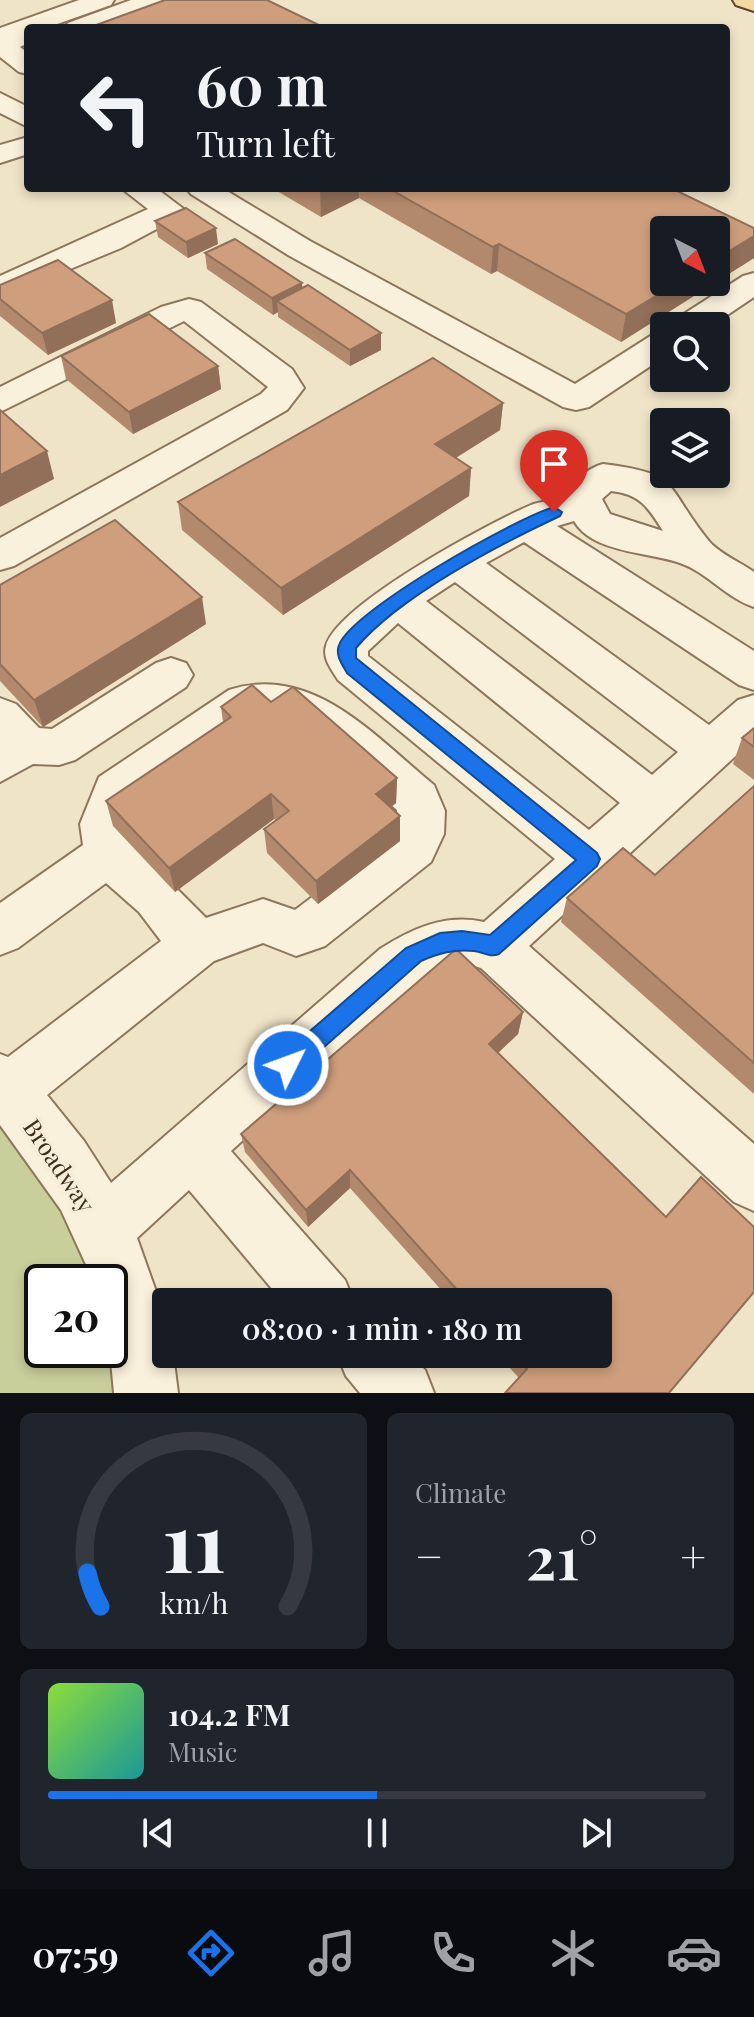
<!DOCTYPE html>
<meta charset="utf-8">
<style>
body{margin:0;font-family:"Playfair Display",serif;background:#20242c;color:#f1f3f6;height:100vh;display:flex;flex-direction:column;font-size:30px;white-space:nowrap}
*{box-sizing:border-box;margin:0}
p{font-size:26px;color:#9ea1a6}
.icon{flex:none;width:44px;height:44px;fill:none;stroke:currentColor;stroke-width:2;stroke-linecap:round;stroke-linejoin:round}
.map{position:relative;height:1393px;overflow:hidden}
.side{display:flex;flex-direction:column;gap:20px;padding:20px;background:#0d0f14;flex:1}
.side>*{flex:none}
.hud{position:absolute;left:24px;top:24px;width:706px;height:168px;border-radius:8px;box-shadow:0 4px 12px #0003;background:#171b24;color:#f1f3f6;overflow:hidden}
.needle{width:52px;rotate:138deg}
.controls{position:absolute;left:650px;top:216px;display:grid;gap:16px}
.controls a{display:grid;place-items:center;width:80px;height:80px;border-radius:8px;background:#171b24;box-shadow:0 4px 12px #0003;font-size:40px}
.speed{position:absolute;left:24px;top:1264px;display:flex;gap:16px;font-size:40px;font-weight:700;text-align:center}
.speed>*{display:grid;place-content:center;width:104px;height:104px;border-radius:50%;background:#171b24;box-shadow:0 4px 12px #0003;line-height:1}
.speed .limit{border:4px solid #111;border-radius:12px;background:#fff;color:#111}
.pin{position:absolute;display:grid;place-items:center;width:68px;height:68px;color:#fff;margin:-82px -34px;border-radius:50% 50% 50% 0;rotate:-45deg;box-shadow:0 0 8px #0007}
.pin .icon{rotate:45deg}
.me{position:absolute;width:88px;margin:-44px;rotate:48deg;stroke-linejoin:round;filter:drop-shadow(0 0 6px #0008)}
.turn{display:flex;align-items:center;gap:28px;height:168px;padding:0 40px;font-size:36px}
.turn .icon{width:104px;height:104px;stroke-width:2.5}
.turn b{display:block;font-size:56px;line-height:68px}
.big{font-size:60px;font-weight:600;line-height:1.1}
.side .widget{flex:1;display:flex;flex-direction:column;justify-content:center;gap:12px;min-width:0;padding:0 28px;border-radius:12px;background:#20242c}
.side .dial{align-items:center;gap:0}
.dial svg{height:208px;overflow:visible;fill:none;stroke:#363941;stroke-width:7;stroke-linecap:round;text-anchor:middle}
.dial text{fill:#f1f3f6;stroke:none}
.song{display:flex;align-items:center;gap:24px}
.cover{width:96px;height:96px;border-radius:12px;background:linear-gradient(135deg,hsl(90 70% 55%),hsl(180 70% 35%))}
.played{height:8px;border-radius:4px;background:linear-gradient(90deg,#1a73e8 50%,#363941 50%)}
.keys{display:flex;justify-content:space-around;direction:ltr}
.heat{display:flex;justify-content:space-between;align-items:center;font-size:44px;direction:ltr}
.side .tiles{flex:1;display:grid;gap:20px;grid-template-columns:1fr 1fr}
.widget:last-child{grid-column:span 2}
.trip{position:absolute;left:152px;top:1288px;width:460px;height:80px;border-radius:8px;background:#171b24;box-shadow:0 4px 12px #0003;font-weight:600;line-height:80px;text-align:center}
.menu{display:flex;height:128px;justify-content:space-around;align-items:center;background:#090b0e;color:#9ea1a6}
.menu .icon{width:56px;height:56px}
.menu .on{color:#1a73e8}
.menu b{font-size:36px;color:#f1f3f6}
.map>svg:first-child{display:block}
</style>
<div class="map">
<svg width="754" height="1393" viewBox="0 0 754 1393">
<rect width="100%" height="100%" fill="#f0e4c8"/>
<path fill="#c9cf9b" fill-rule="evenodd" d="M0 1081 81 1187 146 1393H0ZM42 1282H110V1350H42Z"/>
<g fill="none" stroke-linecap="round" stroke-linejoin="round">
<defs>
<g id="minor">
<path d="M79 0H114L111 5 46 28H28V43L20 47 28 53V74L19 72 0 57V28Z"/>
<path d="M131 0H166L163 5 100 28H65L68 23Z"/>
<path d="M0 93 28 107V127L0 113Z"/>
<path d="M28 137V154L0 163V145Z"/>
<path d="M121 188H156L185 210 181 216 121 248 0 298V276L148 209Z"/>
<path d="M186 188H222L310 241 575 384 652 335 664 332V357L589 407 576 410 563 407 288 255 191 194Z"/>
<path d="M754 273V297L711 326H671L676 319 743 276Z"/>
<path d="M189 299 201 302 292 369 304 388 287 410 14 566 0 570V538L261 394 268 387 184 321 0 412V387L161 307Z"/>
<path d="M603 464C683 474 663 484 708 540 718 553 740 562 754 572V607C726 598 707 572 680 563 649 552 592 553 574 521L557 526 754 651V690L739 685 524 542 486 563 709 725 738 700 754 695V739L529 946 754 1144V1211L734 1202 481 968 468 964 443 966 416 983 231 1151 345 1280 354 1302H283L189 1190 137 1238 164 1314 166 1354H173L178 1393H114L110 1350V1282H94L61 1210 0 1125V1054L8 1057 161 941 139 912 106 883 18 948 0 955V903L83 845 80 824 99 777 229 690C313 663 375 737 434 785L445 811 444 834 431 862 325 946 296 956 263 943 214 961 47 1095 84 1141 111 1183 380 949C411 929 446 913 484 922L555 859 338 680C332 670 322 658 326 646 337 604 491 522 531 505 540 501 553 502 561 498 577 489 576 472 603 464ZM611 491C640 494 648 507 663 531L610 514 602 499ZM455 582 678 752 652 775 426 601ZM398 623 620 803 589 830 368 656V651ZM267 717 300 725 397 810 396 833 295 910 263 899 206 918 132 844 128 824 135 803 255 718Z"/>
<path d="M171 658 186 663 193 675 186 687 75 760 59 765 33 764 0 782V698L16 704 39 728 52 729 156 663Z"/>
<path d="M337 1354H410L425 1370 434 1393H360L346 1376Z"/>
</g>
<path id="major" d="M733 0H754V11L736 5Z"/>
</defs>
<use href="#minor" stroke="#8d765c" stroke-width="4"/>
<use href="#major" stroke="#5b4430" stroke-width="4"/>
<use href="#minor" fill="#faf1dc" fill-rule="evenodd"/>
<use href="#major" fill="#f3d9a0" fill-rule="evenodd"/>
</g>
<g fill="#b2896c">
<path d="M272 188H671L754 258 621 342 497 271 491 274 359 198 321 217Z"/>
<path d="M155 221 218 244 188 258 158 237Z"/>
<path d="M205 253 302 288 381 350 350 366 278 317V312L273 315 207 269Z"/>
<path d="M0 285 116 323 48 355 0 316Z"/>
<path d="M61 356 218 366 221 389 133 434 66 379Z"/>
<path d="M503 403 500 430 456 458 471 468 469 496 283 615 182 530 178 502Z"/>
<path d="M0 585 206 624 43 727 0 681Z"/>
<path d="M271 702 397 778 396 803 391 807 400 816V841L318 904 267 853 264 829 276 820 274 819 175 892 113 826 106 801 223 722 221 707Z"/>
<path d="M754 728V780L733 764 742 738Z"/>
<path d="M754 786V1094L561 922 567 898 655 875Z"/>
<path d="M456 949 523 1012 518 1034 498 1053 666 1217 701 1177 754 1227V1292L669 1393H505L519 1378 497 1354H598V1302H452L350 1188 308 1227 245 1152 241 1134Z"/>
</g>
<g fill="#916f58">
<path d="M324 188H359V198L321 217 320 190Z"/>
<path d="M216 228 218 244 188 258 186 242Z"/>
<path d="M754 236V258L621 342 626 314 679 282H716V259Z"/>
<path d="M499 244 497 271 491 274 493 247Z"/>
<path d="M302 283 303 300 277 301 278 312 273 315 272 298Z"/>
<path d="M112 300 116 323 48 355 42 333Z"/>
<path d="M381 333V350L350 366V350Z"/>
<path d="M218 366 221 389 133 434 129 412Z"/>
<path d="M503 403 500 430 434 471 435 444Z"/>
<path d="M47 451 54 479 0 507V475Z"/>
<path d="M471 468 469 496 283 615 281 588Z"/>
<path d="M202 597 206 624 43 727 34 700Z"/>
<path d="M397 778 396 803 376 819V794Z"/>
<path d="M271 794 274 819 175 892 169 868Z"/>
<path d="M400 816V841L318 904 316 881Z"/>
<path d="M523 1012 518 1034 485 1065 489 1044Z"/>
<path d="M350 1170V1188L308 1227 306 1210Z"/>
</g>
<g fill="#cf9f7d" stroke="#916f58" stroke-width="2">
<path d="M165 0H267L325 28H88Z"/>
<path d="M388 188H671L754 228V236L716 259V230H664V282H679L626 314 499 244 493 247Z"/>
<path d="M186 208 216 228 186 242 155 221Z"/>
<path d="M235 239 302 283 272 298 205 253Z"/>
<path d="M58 260 112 300 42 333 0 299V285Z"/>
<path d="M308 285 381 333 350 350 277 301Z"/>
<path d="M149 314 218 366 129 412 61 356Z"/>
<path d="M433 358 503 403 435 444 471 468 281 588 178 502Z"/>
<path d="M0 410 47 451 0 475Z"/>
<path d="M115 520 202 597 34 700 0 664V585Z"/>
<path d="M252 685 271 702 293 687 397 778 376 794 400 816 316 881 264 829 289 811 271 794 169 868 106 801 231 717 221 707Z"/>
<path d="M754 728V747L742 738Z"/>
<path d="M754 786V1063L567 898 623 848 655 875Z"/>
<path d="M456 949 523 1012 489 1044 666 1217 701 1177 754 1227V1292L669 1393H505L527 1369 514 1354H598V1302H468L350 1170 306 1210 241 1134Z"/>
</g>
<path fill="#1a73e8" stroke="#114b97" stroke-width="2" d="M554 507 562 512 560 516C498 545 400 596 356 648V658L597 853 600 859 597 866 499 954C489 958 484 952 474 951 454 949 439 953 421 961L296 1072 288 1075 280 1072 276 1065 280 1057 406 948 440 933 462 931 490 935 576 860 347 673C342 664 335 655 339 645 352 610 516 518 554 507Z"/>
<g text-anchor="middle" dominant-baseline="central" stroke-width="8" stroke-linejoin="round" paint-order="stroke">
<g font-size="24" fill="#3d2e20" stroke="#f7eed8">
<text transform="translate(60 1165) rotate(56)">Broadway</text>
</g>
</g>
</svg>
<div class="controls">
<a><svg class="needle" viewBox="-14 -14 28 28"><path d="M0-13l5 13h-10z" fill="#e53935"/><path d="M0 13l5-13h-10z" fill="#9ea1a6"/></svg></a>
<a><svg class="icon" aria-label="search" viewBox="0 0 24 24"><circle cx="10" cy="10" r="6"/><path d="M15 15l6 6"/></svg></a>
<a><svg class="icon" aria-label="layers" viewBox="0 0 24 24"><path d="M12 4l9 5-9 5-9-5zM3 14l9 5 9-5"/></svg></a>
</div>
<div class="speed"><div class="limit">20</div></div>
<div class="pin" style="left:554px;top:512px;background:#d93025"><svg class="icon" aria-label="arrive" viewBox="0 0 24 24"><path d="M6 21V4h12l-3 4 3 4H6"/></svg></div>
<svg class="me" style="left:288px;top:1065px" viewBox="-20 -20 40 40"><circle r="17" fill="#1a73e8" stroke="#fff" stroke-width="3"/><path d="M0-11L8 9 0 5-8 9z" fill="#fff"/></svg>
<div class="trip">08:00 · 1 min · 180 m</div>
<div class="hud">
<div class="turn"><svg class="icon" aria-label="left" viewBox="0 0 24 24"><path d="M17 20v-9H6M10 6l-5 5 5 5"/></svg><div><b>60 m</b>Turn left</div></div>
</div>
</div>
<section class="side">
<div class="tiles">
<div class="widget dial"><svg viewBox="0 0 100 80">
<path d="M14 69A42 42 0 1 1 86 69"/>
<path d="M14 69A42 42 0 0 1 9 56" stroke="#1a73e8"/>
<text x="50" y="56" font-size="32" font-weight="700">11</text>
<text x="50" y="72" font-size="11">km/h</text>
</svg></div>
<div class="widget"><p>Climate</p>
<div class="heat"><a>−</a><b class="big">21°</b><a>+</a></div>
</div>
<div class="widget">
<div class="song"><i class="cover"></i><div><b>104.2 FM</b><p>Music</p></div></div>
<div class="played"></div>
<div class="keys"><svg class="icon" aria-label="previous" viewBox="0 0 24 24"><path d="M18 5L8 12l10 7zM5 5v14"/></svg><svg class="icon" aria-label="pause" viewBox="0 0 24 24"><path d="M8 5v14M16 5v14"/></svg><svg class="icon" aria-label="next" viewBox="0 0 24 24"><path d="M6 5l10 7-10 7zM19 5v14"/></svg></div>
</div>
</div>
</section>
<nav class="menu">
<b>07:59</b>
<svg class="icon on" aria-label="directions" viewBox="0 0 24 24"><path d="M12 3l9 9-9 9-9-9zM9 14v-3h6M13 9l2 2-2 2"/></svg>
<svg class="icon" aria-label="music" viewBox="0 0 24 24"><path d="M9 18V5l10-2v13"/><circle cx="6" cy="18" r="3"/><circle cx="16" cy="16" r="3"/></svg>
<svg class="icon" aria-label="phone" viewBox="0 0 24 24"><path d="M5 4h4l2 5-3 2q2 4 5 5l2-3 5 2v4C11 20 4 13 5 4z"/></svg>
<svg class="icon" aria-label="climate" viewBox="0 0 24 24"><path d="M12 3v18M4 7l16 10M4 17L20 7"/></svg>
<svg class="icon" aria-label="car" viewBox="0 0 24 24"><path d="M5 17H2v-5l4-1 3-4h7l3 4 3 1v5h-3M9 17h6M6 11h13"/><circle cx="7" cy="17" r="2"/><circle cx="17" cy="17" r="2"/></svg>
</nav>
